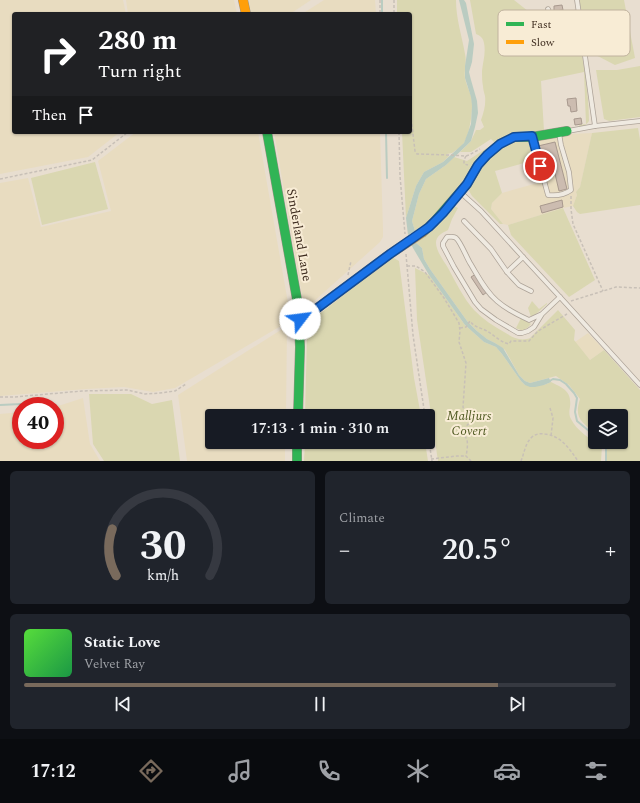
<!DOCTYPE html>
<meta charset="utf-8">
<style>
body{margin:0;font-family:Spectral,serif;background:#20242c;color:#f1f3f6;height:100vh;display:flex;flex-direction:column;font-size:15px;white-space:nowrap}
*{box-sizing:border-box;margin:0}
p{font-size:13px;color:#9ea1a6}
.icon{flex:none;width:22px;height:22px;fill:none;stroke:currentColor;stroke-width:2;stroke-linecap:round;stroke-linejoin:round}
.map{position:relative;height:461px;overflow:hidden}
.panel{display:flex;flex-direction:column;gap:10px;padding:10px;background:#0d0f14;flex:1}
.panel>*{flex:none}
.guide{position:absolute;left:12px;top:12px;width:400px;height:122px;border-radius:4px;box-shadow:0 1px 3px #0004;background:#202124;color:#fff;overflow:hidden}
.buttons{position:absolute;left:588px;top:409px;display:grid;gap:8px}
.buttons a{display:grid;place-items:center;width:40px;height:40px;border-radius:4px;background:#171b24;box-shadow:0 1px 3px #0004;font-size:20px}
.speed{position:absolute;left:12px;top:397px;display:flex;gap:8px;font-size:20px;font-weight:700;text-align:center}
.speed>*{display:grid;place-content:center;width:52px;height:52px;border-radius:50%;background:#171b24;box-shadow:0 1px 3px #0004;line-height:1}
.speed .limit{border:6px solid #d22;background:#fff;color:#111}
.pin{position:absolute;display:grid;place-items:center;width:34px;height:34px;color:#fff;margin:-17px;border:2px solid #fff;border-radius:50%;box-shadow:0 1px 4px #0007}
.me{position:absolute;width:44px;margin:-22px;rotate:60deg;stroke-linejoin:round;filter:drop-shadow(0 0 3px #0008)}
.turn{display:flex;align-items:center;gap:14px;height:84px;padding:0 20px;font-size:18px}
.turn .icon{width:52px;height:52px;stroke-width:2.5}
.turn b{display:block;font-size:28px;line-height:34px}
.then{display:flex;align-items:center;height:38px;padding:0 20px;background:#0003;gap:8px;font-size:15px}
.big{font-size:30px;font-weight:600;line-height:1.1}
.panel .widget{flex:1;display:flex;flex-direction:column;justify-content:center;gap:6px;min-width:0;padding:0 14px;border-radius:6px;background:#20242c}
.panel .dial{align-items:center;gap:0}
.dial svg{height:104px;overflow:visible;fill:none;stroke:#363941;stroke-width:7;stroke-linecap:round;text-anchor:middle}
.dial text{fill:#f1f3f6;stroke:none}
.song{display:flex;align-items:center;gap:12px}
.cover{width:48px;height:48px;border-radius:6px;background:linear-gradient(135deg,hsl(110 70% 55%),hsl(140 70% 35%))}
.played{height:4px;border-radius:2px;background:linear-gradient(90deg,#796a5c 80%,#363941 80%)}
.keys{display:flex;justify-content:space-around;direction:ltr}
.heat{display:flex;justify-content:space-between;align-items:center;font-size:22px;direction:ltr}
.panel .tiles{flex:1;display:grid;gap:10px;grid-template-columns:1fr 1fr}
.widget:last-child{grid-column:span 2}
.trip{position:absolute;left:205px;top:409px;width:230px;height:40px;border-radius:4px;background:#171b24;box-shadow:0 1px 3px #0004;font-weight:600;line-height:40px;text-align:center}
.menu{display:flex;height:64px;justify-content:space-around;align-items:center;background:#090b0e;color:#9ea1a6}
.menu .icon{width:28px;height:28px}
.menu .on{color:#796a5c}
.menu b{font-size:18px;color:#f1f3f6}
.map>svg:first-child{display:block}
</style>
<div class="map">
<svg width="640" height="461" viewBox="0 0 640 461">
<rect width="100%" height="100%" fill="#e8ded0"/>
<g fill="#e8dcc0">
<path d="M0 0H123L126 14H14V132H120L88 157 0 174Z"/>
<path d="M126 0H234L237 14H128Z"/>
<path d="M247 0H311L290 14H250Z"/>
<path d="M324 0H375L376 14H302Z"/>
<path d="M136 132H258L291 320 175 388 153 392 124 387 86 389 0 396V183L28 178 41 227 111 211 98 161Z"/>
<path d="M274 132H380L383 230V237L380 242 312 303 305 305 303 301Z"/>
<path d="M592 133 580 187 576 192 577 195 573 206 563 208 508 225 503 224 491 210 492 203 502 193 541 182 529 141 570 134Z"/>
<path d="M287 326 286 416H212V442H285V461H187L178 395Z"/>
<path d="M588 333 604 350 590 360 575 342Z"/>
<path d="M83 398 90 444 100 461H0V414L21 412V440H55V407Z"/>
</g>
<g fill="#dad7b1">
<path d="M397 0H456C456 19 462 36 465 54 467 62 464 70 465 78 466 84 469 90 471 96 474 107 470 133 464 143 461 147 456 150 452 153L447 154 446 155 449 156 443 162 424 172 416 186 406 218 402 132H410V14H397Z"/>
<path d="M470 0H514L533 15C524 24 518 27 521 41 522 45 522 47 525 49L561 43 565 42 562 19 576 18C581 52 589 87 589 121 587 124 583 127 580 127L579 125 586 124 584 72 541 81 544 131 496 144 491 139 471 152H460L471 141 476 130H480L484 127 481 120C484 112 486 104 485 96 484 92 483 89 483 86 482 82 482 76 482 71 483 61 486 53 484 43 483 38 481 36 476 34Z"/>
<path d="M579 0H624L635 58 615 65 588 51Z"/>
<path d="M640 66V117L609 121 604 119 596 70H617Z"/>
<path d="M638 128 640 140V205L580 214 577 212 573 206 577 195 576 192 580 187 592 133Z"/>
<path d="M529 141 535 160 495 171 502 193 492 203 491 209 503 224H500L472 196 469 191V187L478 170 508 142Z"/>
<path d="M490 146 450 198 423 226 415 231 412 221 419 194 426 179 446 165 454 157 467 161Z"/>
<path d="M95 162 108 209 42 225 31 178Z"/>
<path d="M454 206 458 208 452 219 448 230C442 233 436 236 436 243 436 251 444 261 448 268 455 281 464 299 474 310 483 319 493 326 504 332 512 337 520 342 530 338L558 310 575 330 574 340 590 360 604 350 640 390V461H607V446L605 442H621V416H595V433C581 421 574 418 580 399L569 385 556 376 530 383 525 381 519 375 505 350 495 343 487 339 477 331 467 321 430 269 424 259 422 248 415 242Z"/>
<path d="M563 208 595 280 569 297 511 235 508 225Z"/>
<path d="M392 257 399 261 414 378 421 416H305L307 335 308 323Z"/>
<path d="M415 268 429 275 465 325 484 342 496 347 502 354 521 381 525 385H544L551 382C563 388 572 391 570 407 569 411 569 416 571 419 576 430 592 441 602 446L601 461H438L417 320Z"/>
<path d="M532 301 539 309 547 303V304L535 315 531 317 528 308Z"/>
<path d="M521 318 531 324C526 330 523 332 516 328Z"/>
<path d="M89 394H131L152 404 172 400 180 461H104L93 444Z"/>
<path d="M305 442H425L428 461H304Z"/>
</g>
<g fill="#baccc1">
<path d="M459 0H464L466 3 474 44 472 62 469 72 471 80 477 101 478 113 475 127 471 141 467 145 446 165 426 179 419 194 412 221 415 231 408 235 406 218 416 186 424 172 443 162 464 143 471 124 472 106 471 97 465 78V66L469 40Z"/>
<path d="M415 242 422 248 424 259 430 269 467 321 477 331 487 339 495 343 503 348 519 375 525 381 530 383 549 378 551 382 544 385 535 387H530L525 385 521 381 502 354 496 347 484 342 465 325 429 275 413 248 411 244Z"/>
</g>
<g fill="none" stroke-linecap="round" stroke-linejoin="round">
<g stroke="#baccc1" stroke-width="2">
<path d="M382 0V14"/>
<path d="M386 132 387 178"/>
<path d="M548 382 553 379 560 380 566 384 574 393 577 398 575 412 577 421 595 436"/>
<path d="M0 405 42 403"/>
<path d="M603 442 606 444V461"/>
</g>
</g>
<g fill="#ccbcb0" stroke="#a8998e">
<path d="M562 5 563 10 554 11V6Z"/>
<path d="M576 98 577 111 571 112 570 106H568L567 99Z"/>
<path d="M581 118 582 124 575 125 574 119Z"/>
<path d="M555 142 567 189 559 191 550 152 540 155 538 146Z"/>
<path d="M562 200 563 207 542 213 540 206Z"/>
<path d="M476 274 487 292 483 295 471 277Z"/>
</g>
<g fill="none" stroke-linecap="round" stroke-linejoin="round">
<defs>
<g id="lane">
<path d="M577 0 595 126"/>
<path d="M548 9 550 14 553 16 579 12"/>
<path d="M568 131 595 126 640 121"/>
<path d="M532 137 548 195C556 196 564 195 571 190L569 172 561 145 559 133"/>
<path d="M460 192 481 211 523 257 560 297 542 314 534 327 528 331 522 333H518L496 320 481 309 475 302 454 267 443 246V243L447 237C450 237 454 236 456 238 460 241 467 258 470 263 478 276 485 291 497 301 506 309 518 315 529 320L542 314"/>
<path d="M464 221 491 249 507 272 519 285 531 291"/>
<path d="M507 272 523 257"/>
<path d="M560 297 640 385"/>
</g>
<g id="fast">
<path d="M267 132 298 305 300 347 298 416"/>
<path d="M423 232 434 222 467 184 478 165 487 155 500 144 514 137H532L567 131"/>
<path d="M297 442V461"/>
</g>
<g id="slow">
<path d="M243 0 246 14"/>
<path d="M300 319 304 318 390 254"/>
</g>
</defs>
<use href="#lane" stroke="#ada398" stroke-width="5.5"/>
<use href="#fast" stroke="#9d9388" stroke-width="10"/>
<use href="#slow" stroke="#9d9388" stroke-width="10"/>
<g stroke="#c8c0b7" stroke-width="1.5" stroke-dasharray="3 2" stroke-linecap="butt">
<path d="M380 0V14"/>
<path d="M394 0V14"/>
<path d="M410 109 415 151 417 154 450 155 466 156 469 155 480 149"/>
<path d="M399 132 400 176 405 234"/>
<path d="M466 156 464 160V164L468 165"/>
<path d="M0 179 92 160 128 132"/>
<path d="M571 196V209L573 224 603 291"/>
<path d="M406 254 413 335 425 416"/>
<path d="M407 266H416L425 272 444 298 459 323 460 331 459 342 466 363 463 407C465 412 468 416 470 422L463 430C464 434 465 436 467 440 468 445 467 451 466 456L471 461"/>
<path d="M348 275 351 261"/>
<path d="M571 301 616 287 640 288"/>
<path d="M460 328 466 327 470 321C475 328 480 327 487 331 494 335 500 342 509 344L511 341H529L538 331 567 314"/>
<path d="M0 397H14L82 391 127 390 145 394 160 393 175 391 186 384"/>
<path d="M550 408 553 418 551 436"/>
<path d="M428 435 432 461"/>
<path d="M431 459 457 456H466"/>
<path d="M521 461C524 454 525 444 531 438 535 434 540 433 545 434 561 436 569 448 578 461"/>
</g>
<use href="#lane" stroke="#efeae1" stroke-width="4"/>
<use href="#fast" stroke="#30b455" stroke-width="9"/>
<use href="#slow" stroke="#ff9f0a" stroke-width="9"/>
<defs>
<path id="slow-bridge" d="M390 254 423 232"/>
</defs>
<use href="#slow-bridge" stroke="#9d9388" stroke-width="10" stroke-linecap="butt"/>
<use href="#slow-bridge" stroke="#ff9f0a" stroke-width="9"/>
</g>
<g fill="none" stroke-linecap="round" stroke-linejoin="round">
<defs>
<path id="route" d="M300 319 304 318 390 254 429 227 443 213 467 184 478 165 487 155 500 144 514 137 532 136 540 166"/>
</defs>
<use href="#route" stroke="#114b97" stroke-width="10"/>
<use href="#route" stroke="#1a73e8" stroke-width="7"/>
</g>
<g text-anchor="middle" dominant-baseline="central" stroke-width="4" stroke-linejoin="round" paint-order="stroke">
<g font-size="13" fill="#3d2b1e" stroke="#f8ecd5">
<text transform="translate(299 235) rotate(80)">Sinderland Lane</text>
</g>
<g font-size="13" font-style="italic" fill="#515b23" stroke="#f8ecd5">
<text x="469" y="416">Malljurs<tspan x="469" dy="15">Covert</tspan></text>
</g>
</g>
<rect x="498" y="10" width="132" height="46" rx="6" fill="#f8ecd5" stroke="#c0b29e" stroke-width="1"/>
<rect x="506" y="22" width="18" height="4" fill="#30b455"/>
<rect x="506" y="40" width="18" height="4" fill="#ff9f0a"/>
<g font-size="11" fill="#3d2b1e">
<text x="531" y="28">Fast</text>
<text x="531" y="46">Slow</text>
</g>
</svg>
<div class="buttons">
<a><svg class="icon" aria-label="layers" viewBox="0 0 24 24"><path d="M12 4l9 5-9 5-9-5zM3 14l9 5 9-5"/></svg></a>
</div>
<div class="speed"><div class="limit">40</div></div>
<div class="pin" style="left:540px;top:166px;background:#d93025"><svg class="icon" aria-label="arrive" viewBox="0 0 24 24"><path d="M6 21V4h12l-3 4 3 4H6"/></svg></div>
<svg class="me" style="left:300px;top:319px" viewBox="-20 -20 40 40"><circle r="19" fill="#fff"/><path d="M0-13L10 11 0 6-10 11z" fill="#1a73e8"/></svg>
<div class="trip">17:13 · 1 min · 310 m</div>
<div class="guide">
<div class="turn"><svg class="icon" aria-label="right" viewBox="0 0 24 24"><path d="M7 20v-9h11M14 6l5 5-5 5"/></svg><div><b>280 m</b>Turn right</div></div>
<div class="then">Then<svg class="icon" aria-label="arrive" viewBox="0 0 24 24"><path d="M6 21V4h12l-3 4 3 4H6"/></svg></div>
</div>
</div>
<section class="panel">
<div class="tiles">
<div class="widget dial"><svg viewBox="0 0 100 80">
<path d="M14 69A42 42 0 1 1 86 69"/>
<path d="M14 69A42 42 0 0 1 11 33" stroke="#796a5c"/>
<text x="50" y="56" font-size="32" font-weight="700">30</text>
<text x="50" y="72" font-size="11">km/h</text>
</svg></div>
<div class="widget"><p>Climate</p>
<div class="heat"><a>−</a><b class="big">20.5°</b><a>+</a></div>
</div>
<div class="widget">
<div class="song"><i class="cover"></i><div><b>Static Love</b><p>Velvet Ray</p></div></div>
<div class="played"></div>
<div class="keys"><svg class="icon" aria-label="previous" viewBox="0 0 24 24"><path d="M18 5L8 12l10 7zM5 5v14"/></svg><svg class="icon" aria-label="pause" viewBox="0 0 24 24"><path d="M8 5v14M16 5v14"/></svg><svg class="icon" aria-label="next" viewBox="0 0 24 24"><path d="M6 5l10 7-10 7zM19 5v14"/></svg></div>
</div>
</div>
</section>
<nav class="menu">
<b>17:12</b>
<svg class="icon on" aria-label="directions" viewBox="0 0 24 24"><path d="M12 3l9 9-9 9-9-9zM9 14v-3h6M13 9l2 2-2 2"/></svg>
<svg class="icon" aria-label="music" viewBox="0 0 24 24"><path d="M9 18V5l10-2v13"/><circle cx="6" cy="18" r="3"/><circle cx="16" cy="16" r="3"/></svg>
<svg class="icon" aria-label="phone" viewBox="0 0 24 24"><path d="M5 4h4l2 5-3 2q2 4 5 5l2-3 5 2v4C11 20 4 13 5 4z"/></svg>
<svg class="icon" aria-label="climate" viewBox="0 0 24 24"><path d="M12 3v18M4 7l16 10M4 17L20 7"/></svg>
<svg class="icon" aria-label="car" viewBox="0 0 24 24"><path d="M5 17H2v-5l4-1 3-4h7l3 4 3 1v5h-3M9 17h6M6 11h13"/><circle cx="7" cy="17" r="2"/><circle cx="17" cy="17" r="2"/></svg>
<svg class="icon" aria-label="filters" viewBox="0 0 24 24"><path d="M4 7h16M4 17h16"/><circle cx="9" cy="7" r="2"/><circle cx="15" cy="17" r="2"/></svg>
</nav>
